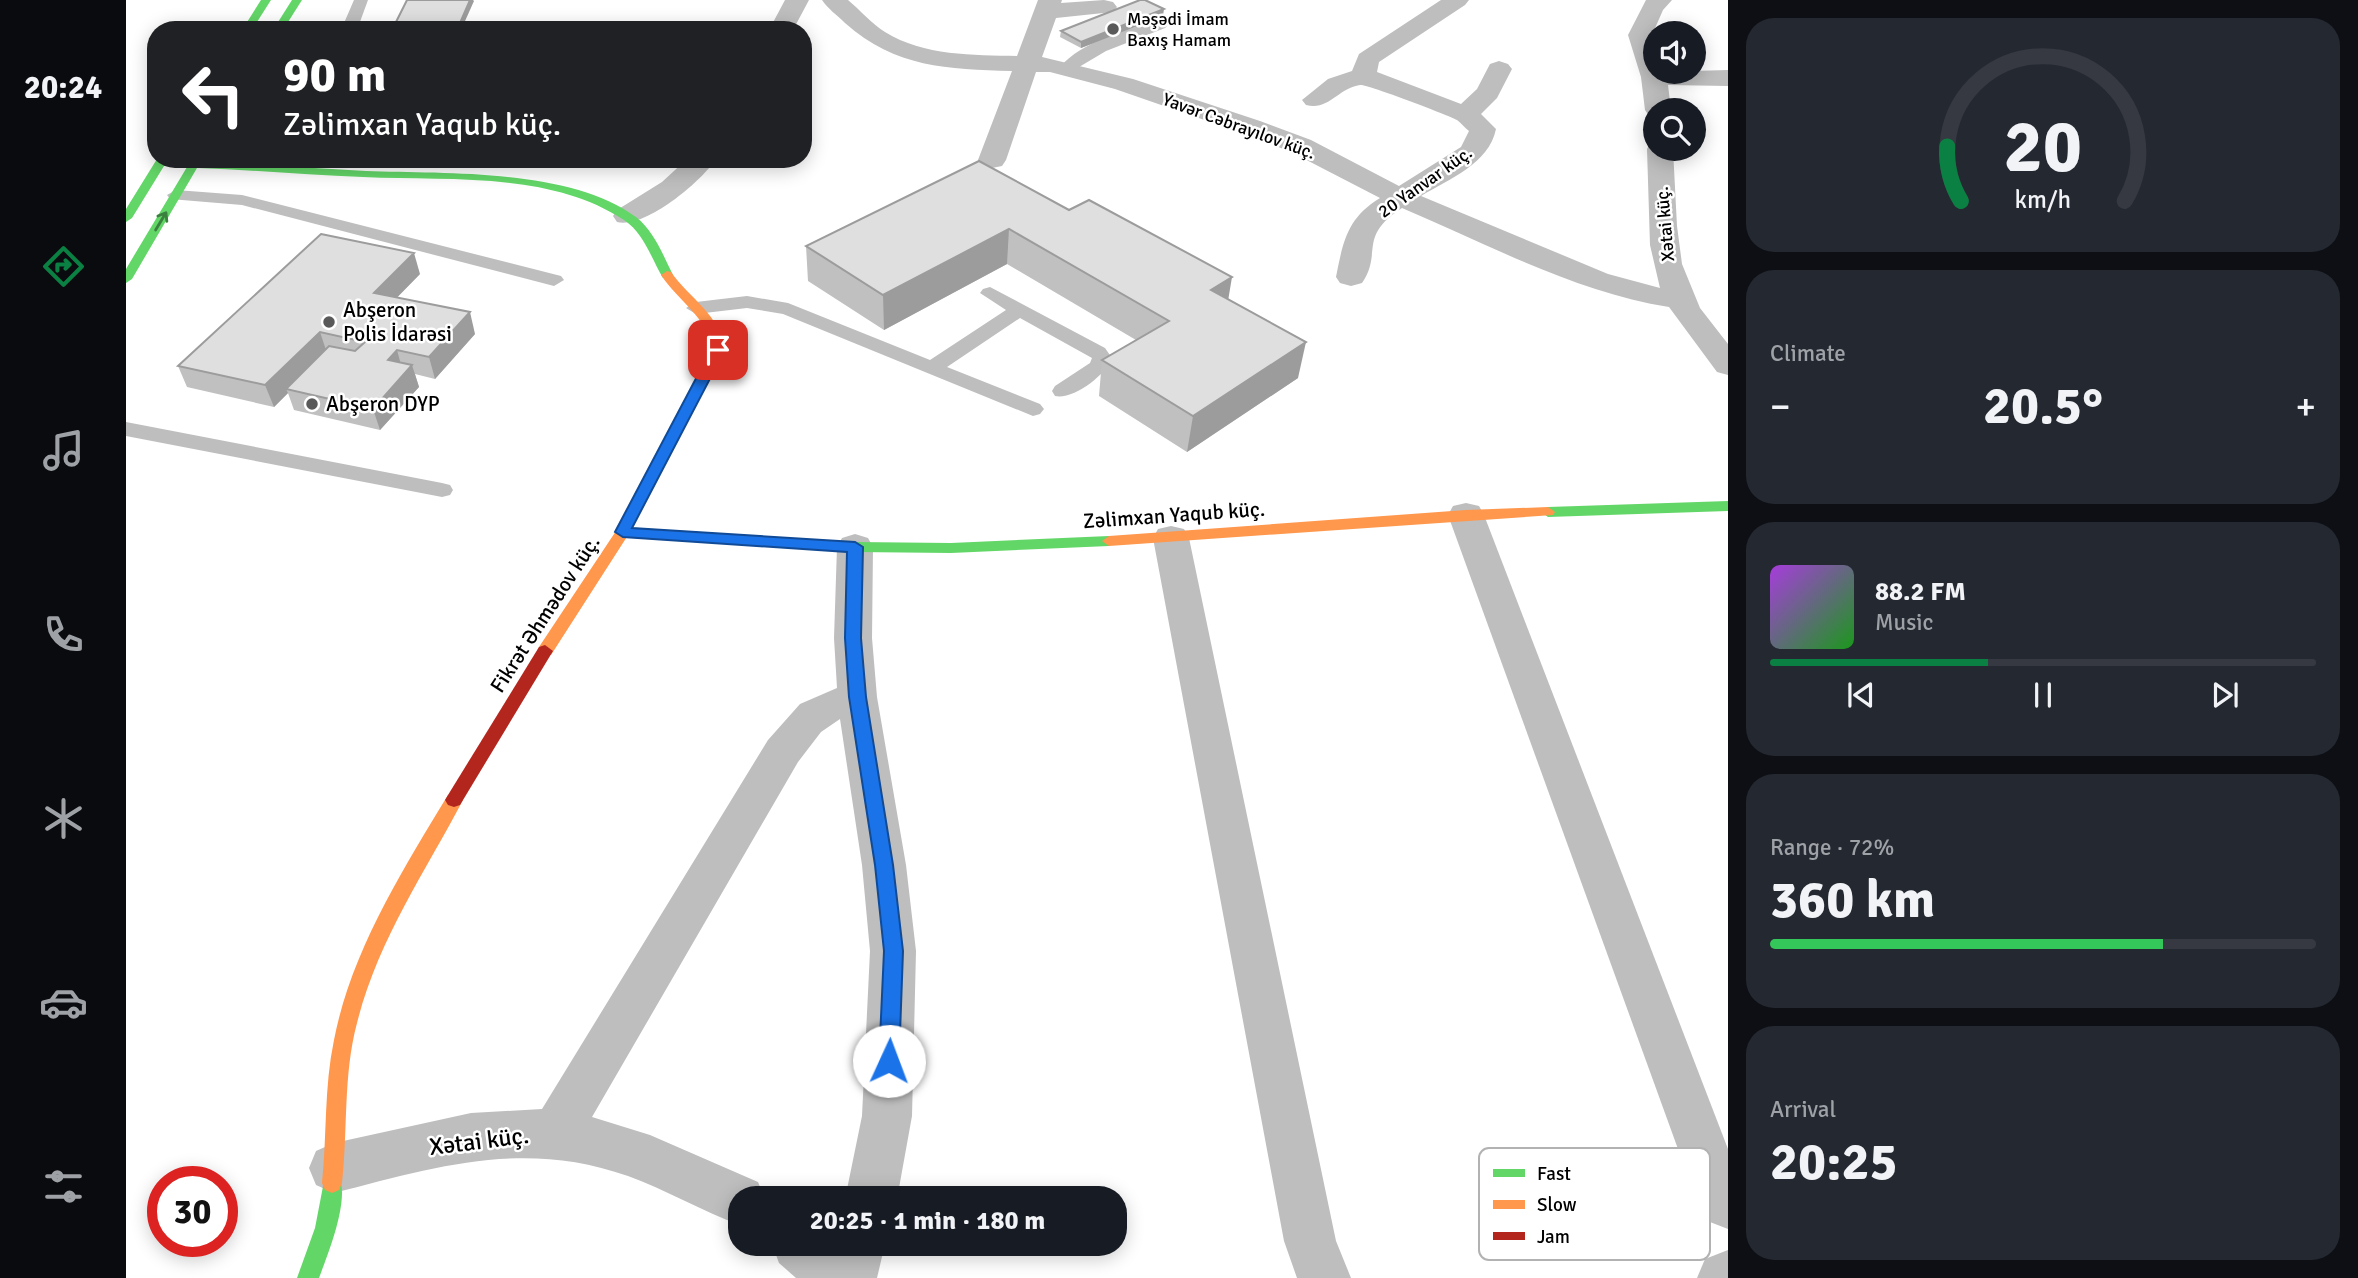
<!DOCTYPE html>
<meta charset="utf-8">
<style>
body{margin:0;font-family:Signika,sans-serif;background:#242831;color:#f1f3f6;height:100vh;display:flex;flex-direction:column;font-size:26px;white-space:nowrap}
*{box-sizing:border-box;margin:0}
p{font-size:23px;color:#9ea1a6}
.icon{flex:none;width:38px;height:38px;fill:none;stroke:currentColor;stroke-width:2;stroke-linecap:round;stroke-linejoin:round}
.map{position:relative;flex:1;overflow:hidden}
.side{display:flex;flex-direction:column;gap:18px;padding:18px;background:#0d0f14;width:630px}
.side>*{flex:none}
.guide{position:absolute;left:21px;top:21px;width:665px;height:147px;border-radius:28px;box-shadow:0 4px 18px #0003;background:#202124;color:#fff;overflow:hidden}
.fabs{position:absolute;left:1517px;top:21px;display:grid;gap:14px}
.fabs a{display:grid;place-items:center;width:63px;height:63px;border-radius:50%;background:#171b24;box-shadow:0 4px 18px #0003;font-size:35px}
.speed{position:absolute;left:21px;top:1166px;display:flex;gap:14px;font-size:35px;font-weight:700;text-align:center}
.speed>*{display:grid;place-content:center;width:91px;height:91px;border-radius:50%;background:#171b24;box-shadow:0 4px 18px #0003;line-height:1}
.speed .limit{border:10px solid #d22;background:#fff;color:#111}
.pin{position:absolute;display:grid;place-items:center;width:60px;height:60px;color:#fff;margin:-30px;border-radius:14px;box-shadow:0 4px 10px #0006}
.me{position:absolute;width:77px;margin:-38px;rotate:2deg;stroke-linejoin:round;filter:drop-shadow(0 0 5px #0008)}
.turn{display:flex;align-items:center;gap:24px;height:147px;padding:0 21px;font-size:32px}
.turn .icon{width:91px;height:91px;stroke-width:2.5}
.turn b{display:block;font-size:49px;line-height:60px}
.big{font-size:52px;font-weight:800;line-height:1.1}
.side .tile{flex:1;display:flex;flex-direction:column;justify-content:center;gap:10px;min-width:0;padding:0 24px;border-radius:28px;background:#242831}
.side .dial{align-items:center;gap:0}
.dial svg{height:182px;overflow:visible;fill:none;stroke:#363941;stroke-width:7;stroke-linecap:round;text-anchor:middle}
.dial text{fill:#f1f3f6;stroke:none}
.song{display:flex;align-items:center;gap:21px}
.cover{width:84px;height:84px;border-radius:10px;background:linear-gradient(135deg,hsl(280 70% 55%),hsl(120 70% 35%))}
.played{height:7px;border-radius:4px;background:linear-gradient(90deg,#0b8043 40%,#363941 40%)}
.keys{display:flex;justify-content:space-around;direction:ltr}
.heat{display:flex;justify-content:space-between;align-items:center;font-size:38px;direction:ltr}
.charge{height:10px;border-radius:5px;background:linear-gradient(90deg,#34c759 72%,#363941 0)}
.trip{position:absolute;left:602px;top:1186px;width:399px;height:70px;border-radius:28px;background:#171b24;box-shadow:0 4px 18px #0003;font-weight:800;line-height:70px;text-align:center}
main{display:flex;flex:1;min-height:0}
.menu{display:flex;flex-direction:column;width:126px;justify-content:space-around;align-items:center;background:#090b0e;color:#9ea1a6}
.menu .icon{width:49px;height:49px}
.menu .selected{color:#0b8043}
.menu b{font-size:32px;color:#f1f3f6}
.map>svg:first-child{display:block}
</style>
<main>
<nav class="menu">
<b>20:24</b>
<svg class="icon selected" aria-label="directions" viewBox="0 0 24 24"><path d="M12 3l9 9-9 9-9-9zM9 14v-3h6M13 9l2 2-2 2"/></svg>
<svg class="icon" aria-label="music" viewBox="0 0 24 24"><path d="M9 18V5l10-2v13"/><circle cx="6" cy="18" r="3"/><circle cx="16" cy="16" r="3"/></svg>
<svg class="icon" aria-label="phone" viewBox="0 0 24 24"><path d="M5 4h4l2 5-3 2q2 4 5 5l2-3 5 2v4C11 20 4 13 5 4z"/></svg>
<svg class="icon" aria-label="climate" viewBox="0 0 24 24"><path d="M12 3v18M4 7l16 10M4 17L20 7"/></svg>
<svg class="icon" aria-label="car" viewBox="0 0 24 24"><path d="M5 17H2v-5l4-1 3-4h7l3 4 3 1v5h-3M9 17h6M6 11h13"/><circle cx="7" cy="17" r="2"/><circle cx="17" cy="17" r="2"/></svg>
<svg class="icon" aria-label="filters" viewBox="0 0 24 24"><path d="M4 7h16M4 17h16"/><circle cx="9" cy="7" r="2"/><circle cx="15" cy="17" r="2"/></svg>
</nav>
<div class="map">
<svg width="1602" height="1278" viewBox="0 0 1602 1278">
<rect width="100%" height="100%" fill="#fff"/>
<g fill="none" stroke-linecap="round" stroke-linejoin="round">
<g fill="#bebebe" fill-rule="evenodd">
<path d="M228 0H242L231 30H215Z"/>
<path d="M1034 20 1042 25 1039 28 980 51 948 70H936L934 67C955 42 1003 28 1034 20Z"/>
<path d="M50 190 116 195 435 276 438 280 428 286 116 205 44 199 41 195Z"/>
<path d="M864 287 979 348 986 358C980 375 947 400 929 396L926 391 929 386 964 363 966 358 894 318 821 367 914 404 918 409 914 414 907 416 657 314 621 308 570 314 560 308 570 302 621 296 662 303 804 360 880 310 854 293 857 289Z"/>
<path d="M0 422 316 483 324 485 327 490 324 495 316 497 0 436Z"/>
</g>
<g fill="#bebebe" fill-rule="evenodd">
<path d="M659 0H683L667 30H643Z"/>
<path d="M696 0H722C734 10 746 24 759 32 798 56 847 55 891 56L912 0H936L935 3 978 0 987 2 991 7 987 12 930 18 916 57 1007 79 1134 121 1185 140 1273 186 1335 147 1343 131C1339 128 1335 123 1331 120 1322 115 1241 84 1234 85 1212 88 1203 111 1180 105L1176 100 1202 79 1226 71 1233 54 1315 0H1343L1339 5 1253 62 1251 72 1335 104 1351 89 1364 64 1373 61 1382 64 1386 69 1371 98 1355 114 1370 129C1363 164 1323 179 1295 196L1482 274 1534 288 1524 245 1521 149 1524 143 1530 142V149H1547L1551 226 1556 264 1574 308 1602 344V375L1591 372 1543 307C1450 292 1363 245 1276 208 1231 237 1257 253 1236 283L1225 286 1214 283 1210 277C1217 242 1221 218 1254 198L1165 152 1116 133 989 89 924 72H910L880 160 876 166 866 168 856 166 852 160 886 71C821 69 770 68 719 23 711 15 702 9 696 0Z"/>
<path d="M1520 0H1546L1537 10 1526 35 1530 45V72L1602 70V86L1542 85 1545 110H1530V117L1523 116 1519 110 1515 77 1502 35Z"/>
<path d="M561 159H590C575 182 519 229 491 222L487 216 491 210 536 182Z"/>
<path d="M1340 503 1353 506 1358 515 1602 1149V1229L1584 1222 1556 1160 1322 515 1327 506Z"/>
<path d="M1045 526 1058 529 1063 538 1210 1241 1225 1278H1171L1158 1241 1027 538 1032 529Z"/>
<path d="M729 534 742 538 747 547 746 638 751 697 780 865 790 951 786 1116 771 1199H719L736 1116 744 951 736 865 714 719 695 732 672 762 466 1117 524 1135 632 1182 639 1199H614V1225C576 1211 540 1190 502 1176 398 1139 309 1167 208 1193L190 1185 183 1168 190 1151 208 1143 345 1113 416 1109 642 740 674 704 711 688 708 638 711 547 716 538Z"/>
<path d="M646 1244H759L751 1278H670L653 1263Z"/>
<path d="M1602 1250V1278H1571L1579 1259Z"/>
</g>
<g fill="#63d668" fill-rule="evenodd">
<path d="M135 0H145L126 30H116Z"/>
<path d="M166 0H176L157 30H147Z"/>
<path d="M31 159H76L75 161C130 164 185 168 240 171 320 174 443 168 510 217 528 231 537 255 547 275L545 278H537C525 258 518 233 498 220 424 171 322 181 237 177 182 175 127 170 71 168L6 279 0 283V269L61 167 38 166 6 218 0 222V209Z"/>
<path d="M1602 501V511L1422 517 1415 512 1422 507Z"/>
<path d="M497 527 729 542 825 543 983 536 990 541 983 546 825 553 729 552 492 536 490 532Z"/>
<path d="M206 1173 213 1176C224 1200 202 1254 193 1278H171L189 1228 199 1176Z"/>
</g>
<g fill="#ff974d" fill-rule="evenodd">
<path d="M541 271 545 272C564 299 595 315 598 350L504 532 425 655H413L411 651 413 647 490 531 586 350C582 317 552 301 535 275Z"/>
<path d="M1422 507 1429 512 1427 515 983 546 976 541 983 536 1340 510Z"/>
<path d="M328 793 334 795 337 800C298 874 252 940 231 1023 217 1075 222 1130 216 1183L213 1190 206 1193 199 1190 196 1183C201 1136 198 1087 208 1040 225 952 276 871 322 795Z"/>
</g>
<path fill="#b3261e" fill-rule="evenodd" d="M419 645 427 651 334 805 328 807 322 805 319 800 322 795 413 647Z"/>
</g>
<g fill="#c0c0c0">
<path d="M1037 16 955 48 934 37 935 31Z"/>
<path d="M853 161 1102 300 1172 378 1061 452 973 396 976 360 1010 340 881 264 758 330 682 281 680 246Z"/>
<path d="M294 274 271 297 349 334 309 379 289 374 293 387 254 430 168 410 162 393 148 407 61 387 52 366Z"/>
</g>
<g fill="#9c9c9c">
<path d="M344 0H347L348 1 335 30H331Z"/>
<path d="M1038 9 1037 16 955 48V42Z"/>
<path d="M883 229 881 264 758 330 757 295Z"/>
<path d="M288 253 294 274 255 314 248 293Z"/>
<path d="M1106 277 1100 313 1085 290Z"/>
<path d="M344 312 349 334 309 379 303 357Z"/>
<path d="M194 332 201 353 160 389 162 393 148 407 139 385Z"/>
<path d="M1180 342 1172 378 1061 452 1067 416Z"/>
<path d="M271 350 277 372 262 360Z"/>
<path d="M286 365 293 387 254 430 247 409Z"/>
</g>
<g fill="#dfdfdf" stroke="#9c9c9c" stroke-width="2">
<path d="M281 0H344L331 30H266Z"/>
<path d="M1014 0H1019L1038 9 955 42 935 31Z"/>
<path d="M853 161 943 210 963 200 1106 277 1085 290 1180 342 1067 416 976 360 1043 321 883 229 757 295 680 246Z"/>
<path d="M195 234 288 253 248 293 344 312 303 357 271 350 262 360 286 365 247 409 160 389 203 346 229 351 239 342 194 332 139 385 52 366Z"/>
</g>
<defs><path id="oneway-shaft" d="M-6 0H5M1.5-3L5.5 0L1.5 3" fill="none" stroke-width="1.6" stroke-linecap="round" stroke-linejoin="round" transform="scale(1.75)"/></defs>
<use stroke="#3b803e" href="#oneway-shaft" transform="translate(35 221) rotate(-59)"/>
<path fill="#1a73e8" stroke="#114b97" stroke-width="2" d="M592 346 599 350 506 528 729 542 737 547 735 638 740 697 767 865 777 951 773 1061 770 1067 763 1070 756 1067 753 1061 758 951 749 865 723 697 719 638 721 552 497 537 489 532 585 350Z"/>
<g fill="#595959" stroke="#fff" stroke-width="2.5">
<circle cx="987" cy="29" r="7"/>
<circle cx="203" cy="322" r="7"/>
<circle cx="186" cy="404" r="7"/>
</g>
<g text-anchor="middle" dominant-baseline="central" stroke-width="5" stroke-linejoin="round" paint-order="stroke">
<g font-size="18" fill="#000" stroke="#fff" text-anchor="start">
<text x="1001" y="19">Məşədi İmam<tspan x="1001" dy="21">Baxış Hamam</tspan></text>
</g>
<g font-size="18" fill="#000" stroke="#fff">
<text transform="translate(1113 126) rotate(20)">Yavər Cəbrayılov küç.</text>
<text transform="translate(1299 182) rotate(-35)">20 Yanvar küç.</text>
<text transform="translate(1539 224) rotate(-95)">Xətai küç.</text>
</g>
<g font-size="21" fill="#000" stroke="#fff" text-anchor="start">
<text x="217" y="310">Abşeron<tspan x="217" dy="24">Polis İdarəsi</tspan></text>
<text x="200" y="404">Abşeron DYP</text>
</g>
<g font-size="21" fill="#000" stroke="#fff">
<text transform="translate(1048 515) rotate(-4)">Zəlimxan Yaqub küç.</text>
<text transform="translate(419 614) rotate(-57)">Fikrət Əhmədov küç.</text>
</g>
<g font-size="24" fill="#000" stroke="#fff">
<text transform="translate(353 1141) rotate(-7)">Xətai küç.</text>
</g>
</g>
<rect x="1353" y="1148" width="231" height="112" rx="10" fill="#fff" stroke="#b2b2b2" stroke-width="2"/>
<rect x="1367" y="1169" width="32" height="8" fill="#63d668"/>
<rect x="1367" y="1200" width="32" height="9" fill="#ff974d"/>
<rect x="1367" y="1232" width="32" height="8" fill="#b3261e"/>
<g font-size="19" fill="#000">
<text x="1411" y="1180">Fast</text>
<text x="1411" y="1211">Slow</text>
<text x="1411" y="1243">Jam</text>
</g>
</svg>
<div class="fabs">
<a><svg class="icon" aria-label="sound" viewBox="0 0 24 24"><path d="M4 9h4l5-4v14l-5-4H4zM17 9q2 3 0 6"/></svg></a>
<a><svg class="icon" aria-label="search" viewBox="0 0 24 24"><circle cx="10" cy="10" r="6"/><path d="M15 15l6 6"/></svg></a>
</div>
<div class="speed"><div class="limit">30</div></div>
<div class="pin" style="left:592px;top:350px;background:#d93025"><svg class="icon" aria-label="arrive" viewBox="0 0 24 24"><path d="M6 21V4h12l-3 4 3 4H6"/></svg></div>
<svg class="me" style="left:763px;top:1061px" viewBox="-20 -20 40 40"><circle r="19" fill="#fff"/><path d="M0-13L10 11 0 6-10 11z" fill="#1a73e8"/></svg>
<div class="trip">20:25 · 1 min · 180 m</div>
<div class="guide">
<div class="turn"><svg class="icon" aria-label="left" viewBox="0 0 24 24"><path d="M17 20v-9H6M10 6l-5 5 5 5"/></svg><div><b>90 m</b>Zəlimxan Yaqub küç.</div></div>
</div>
</div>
<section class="side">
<div class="tile dial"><svg viewBox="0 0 100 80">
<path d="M14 69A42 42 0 1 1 86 69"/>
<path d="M14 69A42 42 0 0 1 8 45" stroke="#0b8043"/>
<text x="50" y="56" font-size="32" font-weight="700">20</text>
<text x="50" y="72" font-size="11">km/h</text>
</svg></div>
<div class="tile"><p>Climate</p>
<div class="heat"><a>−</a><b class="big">20.5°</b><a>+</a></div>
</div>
<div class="tile">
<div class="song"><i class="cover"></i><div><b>88.2 FM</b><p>Music</p></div></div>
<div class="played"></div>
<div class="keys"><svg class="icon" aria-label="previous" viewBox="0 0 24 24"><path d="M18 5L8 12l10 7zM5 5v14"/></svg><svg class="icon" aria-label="pause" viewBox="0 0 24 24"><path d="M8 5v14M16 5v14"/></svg><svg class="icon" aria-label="next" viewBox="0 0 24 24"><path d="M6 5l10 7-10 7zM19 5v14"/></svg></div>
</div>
<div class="tile"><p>Range · 72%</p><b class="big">360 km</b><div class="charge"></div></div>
<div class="tile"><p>Arrival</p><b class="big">20:25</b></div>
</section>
</main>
